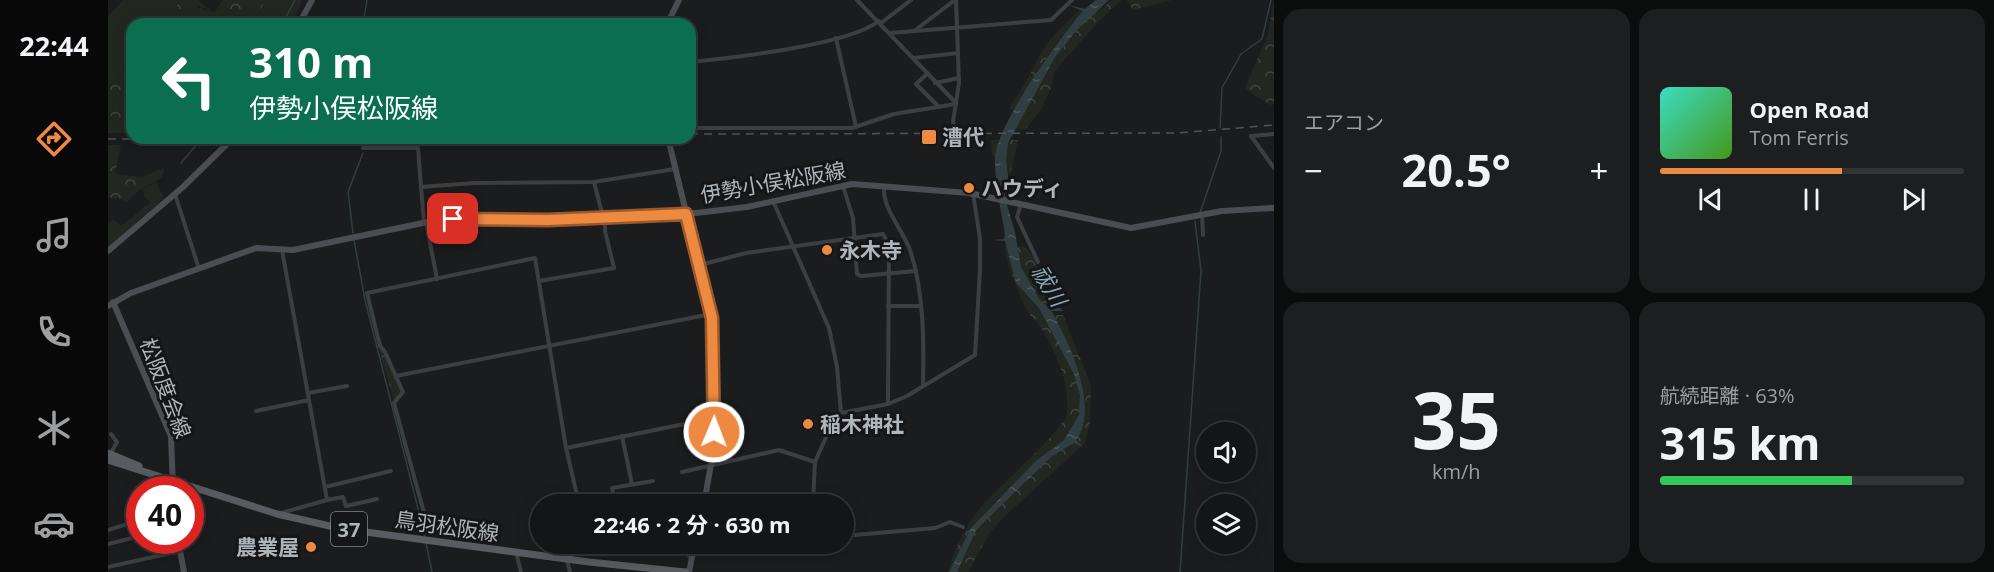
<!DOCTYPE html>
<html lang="ja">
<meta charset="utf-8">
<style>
body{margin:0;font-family:"Open Sans","Noto Sans JP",sans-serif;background:#1d1e1f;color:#f1f3f6;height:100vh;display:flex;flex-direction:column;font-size:22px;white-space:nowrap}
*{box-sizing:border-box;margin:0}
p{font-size:20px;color:#9d9fa1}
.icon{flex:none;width:33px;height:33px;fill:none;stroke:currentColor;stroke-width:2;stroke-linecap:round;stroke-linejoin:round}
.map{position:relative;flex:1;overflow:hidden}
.drawer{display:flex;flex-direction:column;gap:9px;padding:9px;background:#0b0c0c;width:720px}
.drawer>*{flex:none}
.guide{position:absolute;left:18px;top:18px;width:570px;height:126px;border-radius:18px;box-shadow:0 3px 15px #0003,0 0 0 2px #333435;background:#0b6e4f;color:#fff;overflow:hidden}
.controls{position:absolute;left:1088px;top:422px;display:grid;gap:12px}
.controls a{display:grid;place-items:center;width:60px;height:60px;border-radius:50%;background:#141516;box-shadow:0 3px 15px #0003,0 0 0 2px #333435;font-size:30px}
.speed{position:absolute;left:18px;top:476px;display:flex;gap:12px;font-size:30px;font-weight:700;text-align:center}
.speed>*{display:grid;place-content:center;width:78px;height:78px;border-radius:50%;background:#141516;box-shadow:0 3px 15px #0003,0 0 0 2px #333435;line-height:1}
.speed .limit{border:9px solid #d22;background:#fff;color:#111}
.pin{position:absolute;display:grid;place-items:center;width:51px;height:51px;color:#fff;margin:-26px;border-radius:12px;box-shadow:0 3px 9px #0006}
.me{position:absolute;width:66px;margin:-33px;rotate:1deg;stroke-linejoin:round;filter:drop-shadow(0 0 4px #0008)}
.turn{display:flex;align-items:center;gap:21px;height:126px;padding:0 24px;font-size:27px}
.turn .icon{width:78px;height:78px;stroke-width:2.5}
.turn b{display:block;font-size:42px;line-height:51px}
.big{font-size:45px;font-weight:700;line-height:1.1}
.drawer .tile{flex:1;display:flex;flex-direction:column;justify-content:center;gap:9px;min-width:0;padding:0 21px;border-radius:18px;background:#1d1e1f}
.drawer .dial{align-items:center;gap:0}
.dial b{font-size:78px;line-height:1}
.song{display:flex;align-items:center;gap:18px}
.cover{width:72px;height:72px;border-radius:9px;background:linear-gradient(135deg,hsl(170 70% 55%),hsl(100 70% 35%))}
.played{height:6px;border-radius:3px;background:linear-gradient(90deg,#ee8942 60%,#333435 60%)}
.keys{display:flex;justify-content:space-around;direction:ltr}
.heat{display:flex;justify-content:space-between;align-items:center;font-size:33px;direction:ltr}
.charge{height:9px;border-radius:4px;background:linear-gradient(90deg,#34c759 63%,#333435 0)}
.drawer .tiles{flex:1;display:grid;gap:9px;grid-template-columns:repeat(2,1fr)}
.trip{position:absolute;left:422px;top:494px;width:324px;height:60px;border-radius:30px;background:#141516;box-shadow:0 3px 15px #0003,0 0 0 2px #333435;font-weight:700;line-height:60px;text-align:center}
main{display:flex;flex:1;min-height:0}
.tabs{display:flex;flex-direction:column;width:108px;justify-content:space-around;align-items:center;background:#080809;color:#9d9fa1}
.tabs .icon{width:42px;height:42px}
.tabs .active{color:#ee8942}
.tabs b{font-size:27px;color:#f1f3f6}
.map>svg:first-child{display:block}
</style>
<main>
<nav class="tabs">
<b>22:44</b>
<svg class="icon active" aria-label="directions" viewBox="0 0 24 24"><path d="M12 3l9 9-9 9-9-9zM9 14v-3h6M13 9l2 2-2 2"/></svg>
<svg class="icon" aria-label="music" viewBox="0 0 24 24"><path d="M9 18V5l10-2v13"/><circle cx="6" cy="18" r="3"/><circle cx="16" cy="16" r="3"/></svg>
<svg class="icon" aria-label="phone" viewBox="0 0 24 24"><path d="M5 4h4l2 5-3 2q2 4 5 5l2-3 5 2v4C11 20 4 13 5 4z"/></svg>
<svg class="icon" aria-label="climate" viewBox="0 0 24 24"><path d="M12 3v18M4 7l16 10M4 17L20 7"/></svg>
<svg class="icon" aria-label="car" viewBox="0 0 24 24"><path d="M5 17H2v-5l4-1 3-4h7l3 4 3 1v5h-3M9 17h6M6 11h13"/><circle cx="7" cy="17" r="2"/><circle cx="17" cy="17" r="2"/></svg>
</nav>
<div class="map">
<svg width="1166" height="572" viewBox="0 0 1166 572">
<defs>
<pattern id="forest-crowns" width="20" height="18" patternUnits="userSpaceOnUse" patternTransform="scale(1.5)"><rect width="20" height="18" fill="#222821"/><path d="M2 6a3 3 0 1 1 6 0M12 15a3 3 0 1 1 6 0" fill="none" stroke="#40453f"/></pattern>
<pattern id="water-ripples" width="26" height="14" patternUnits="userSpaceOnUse" patternTransform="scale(1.5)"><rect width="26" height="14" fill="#313e41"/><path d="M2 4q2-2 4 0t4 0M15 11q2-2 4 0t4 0" fill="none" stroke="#4c585a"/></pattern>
</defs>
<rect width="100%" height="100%" fill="#1b1c1d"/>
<g fill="#222821">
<path d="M15 0H90L106 13 90 6 65 18 71 24H24V59L0 90V16Z"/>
<path d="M158 0H194L185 24H140L149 15Z"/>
<path d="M0 112 10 123 24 124V133H0Z"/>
<path d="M48 182 56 198 0 247V223L5 219 13 226 43 202 36 197 35 189Z"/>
</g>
<g fill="url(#forest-crowns)">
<path d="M115 0H158L149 15 140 24H71L65 18 71 1 106 13Z"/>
<path d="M1004 0H1014L989 23 946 72 944 85 934 108 917 130 907 129 915 116 901 108C913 92 921 77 929 60 939 40 959 21 975 7L991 11Z"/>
<path d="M1019 0H1064L1025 10Z"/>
<path d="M1166 0V104L1162 105C1153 98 1144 96 1137 88L1160 34Z"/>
<path d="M24 59V124L10 123 0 112V90Z"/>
<path d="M883 140H910L902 176 897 164 884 155Z"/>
<path d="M0 145H13L7 174 34 177 56 168 54 177C43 186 27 189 20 201L0 197Z"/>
<path d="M897 245 918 247 926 258 933 283 950 301 939 302 947 315H955L983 386 982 423 977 443 896 517 881 534 860 572H840C846 550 856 529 870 511 885 491 956 431 959 413 962 382 947 348 930 323 926 318 921 315 918 309 913 298 894 253 897 245Z"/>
<path d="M271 349 276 353 293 391 286 401Z"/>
</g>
<path fill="url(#water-ripples)" d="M988 0H1001L968 31 947 57 900 143 898 160 903 199 899 205 907 232 913 267 931 299 941 308H953L954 311H943C961 341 992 407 968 440L975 447 966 443 944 456 868 530 849 572H841L863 528 928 461 956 440 971 415 972 395 966 374 931 308 908 283 897 241 885 240 896 239 897 234C893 209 887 186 887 161 886 127 952 38 975 11L960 5 977 9Z"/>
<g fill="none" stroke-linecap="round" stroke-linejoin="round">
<g stroke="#313e41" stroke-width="1.5">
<path d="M174 24 187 0"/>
<path d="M255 24 259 0"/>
<path d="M1112 128 1114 88 1133 54 1154 39 1163 0"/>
<path d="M73 163 94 138"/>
<path d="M1092 213 1113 151V137"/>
<path d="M245 233 240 192 255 153"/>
<path d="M246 240 257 300 317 536"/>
<path d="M318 543 324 572"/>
<path d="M1072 572 1093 271 1087 221"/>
</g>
<g stroke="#3c3f42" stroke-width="4">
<path d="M749 0 848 103"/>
<path d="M848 0 851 83 845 122 848 132"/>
<path d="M773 23 803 0"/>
<path d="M806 31 847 0"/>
<path d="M782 33 943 20 964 0"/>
<path d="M728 38 748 127"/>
<path d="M805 58 850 53"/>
<path d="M582 62C623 58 741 45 771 21"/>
<path d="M819 74 808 84 831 107"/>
<path d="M827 83 851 78"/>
<path d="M582 128H744L786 114 848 104"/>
<path d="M1143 136 1166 168"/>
<path d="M1143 136 1166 134"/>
<path d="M255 148H310L313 187"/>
<path d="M486 182 495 217"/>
<path d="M735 186 745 218 749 274 753 276 808 271"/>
<path d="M776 186C774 210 796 230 803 253 816 294 816 343 815 386"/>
<path d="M67 194 91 269"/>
<path d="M665 201 721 328 729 367 733 413"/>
<path d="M913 204 909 217 930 262"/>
<path d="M1094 215 1095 235"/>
<path d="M316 222 313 187 366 183 486 182 567 169"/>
<path d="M318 222 329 279"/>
<path d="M592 265 638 253 775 234 781 245 780 404"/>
<path d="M431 281 506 268 497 231V217"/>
<path d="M780 306H812"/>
<path d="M288 376 603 314"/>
<path d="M200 393 239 386"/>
<path d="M148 411 201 400"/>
<path d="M3 434 9 442 3 453"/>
<path d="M514 436 524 484"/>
<path d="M458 448 606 418"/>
<path d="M574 472 671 450 707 462"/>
<path d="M217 487 283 471"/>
<path d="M219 500 235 497 238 506 269 499"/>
<path d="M705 502 707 462 722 428 733 413 780 404 799 396 867 355 872 270V239L865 193"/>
<path d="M507 504 504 488 545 481"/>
<path d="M173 513 219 500 174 250"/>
<path d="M316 513 286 403 295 392 277 352 272 346 259 293 427 258 458 448 471 504"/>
<path d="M0 530 32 520"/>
<path d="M735 536 827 528 842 522 855 527"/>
<path d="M577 543V551L583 558"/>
<path d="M0 544 32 536"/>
<path d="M408 552 413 572"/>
<path d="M459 560 462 572"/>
<path d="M0 567 72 551"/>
</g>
<g stroke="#4a4e52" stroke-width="6">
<path d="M191 24 204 0"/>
<path d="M559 24 571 0"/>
<path d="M560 138 606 328 605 453 596 504"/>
<path d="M0 251 75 187 125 138"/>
<path d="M5 302 63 436 65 489"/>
<path d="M0 306 23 293 148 248 185 250 334 219 562 216 639 207 744 184 861 193 1023 228 1114 211 1166 208"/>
<path d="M70 540 76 572"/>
<path d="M581 572 587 543"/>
</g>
<g stroke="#585c61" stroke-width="7">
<path d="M0 453 31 466"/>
<path d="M0 460 169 514 235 529 481 562 577 572"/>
</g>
<g stroke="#4f5357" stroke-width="1.5" stroke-dasharray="8 6" stroke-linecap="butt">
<path d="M582 134 1069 133 1166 125"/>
<path d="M0 139 455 138"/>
</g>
</g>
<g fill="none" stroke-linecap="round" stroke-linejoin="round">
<defs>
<path id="route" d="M345 219 440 220 578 214 604 318 606 432"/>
</defs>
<use href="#route" stroke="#9b592b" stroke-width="15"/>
<use href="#route" stroke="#ee8942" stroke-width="10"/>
</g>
<g fill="#ee8942" stroke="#161618" stroke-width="2">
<rect x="813" y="129" width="16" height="16" rx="3"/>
<circle cx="861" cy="188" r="6"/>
<circle cx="719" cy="250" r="6"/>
<circle cx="700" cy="424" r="6"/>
<circle cx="203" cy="547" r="6"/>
</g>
<g text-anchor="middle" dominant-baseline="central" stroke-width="6" stroke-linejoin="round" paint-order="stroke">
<rect fill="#161618" stroke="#80868b" stroke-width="1.5" x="223" y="512" width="36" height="34" rx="4.5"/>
<g font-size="20" font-weight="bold" fill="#aeb6bc">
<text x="241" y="529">37</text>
</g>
<g font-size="21" font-weight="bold" fill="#aeb6bc" stroke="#161618" text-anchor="start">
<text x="834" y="137">漕代</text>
<text x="873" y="188">ハウディ</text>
<text x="731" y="250">永木寺</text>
<text x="712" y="424">稲木神社</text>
<text x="191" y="547" text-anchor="end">農業屋</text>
</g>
<g font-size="21" fill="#aeb6bc" stroke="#161618">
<text transform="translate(665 182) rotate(-10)">伊勢小俣松阪線</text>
<text transform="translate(58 388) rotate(69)">松阪度会線</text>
<text transform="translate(339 526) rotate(8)">鳥羽松阪線</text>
</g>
<g font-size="22" font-style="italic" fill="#87abb5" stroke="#161618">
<text transform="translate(942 285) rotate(58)">祓川</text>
</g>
</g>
</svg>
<div class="controls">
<a><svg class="icon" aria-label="sound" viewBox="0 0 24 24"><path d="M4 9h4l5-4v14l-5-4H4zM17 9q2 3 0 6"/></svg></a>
<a><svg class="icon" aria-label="layers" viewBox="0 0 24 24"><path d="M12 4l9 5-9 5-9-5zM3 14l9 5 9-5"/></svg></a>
</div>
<div class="speed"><div class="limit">40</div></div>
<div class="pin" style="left:345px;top:219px;background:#d93025"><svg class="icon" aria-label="arrive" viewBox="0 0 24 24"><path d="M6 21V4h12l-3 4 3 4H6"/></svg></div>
<svg class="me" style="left:606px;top:432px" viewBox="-20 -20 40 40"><circle r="17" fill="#ee8942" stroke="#fff" stroke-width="3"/><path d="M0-11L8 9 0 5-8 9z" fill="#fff"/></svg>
<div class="trip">22:46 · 2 分 · 630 m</div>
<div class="guide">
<div class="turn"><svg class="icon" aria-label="left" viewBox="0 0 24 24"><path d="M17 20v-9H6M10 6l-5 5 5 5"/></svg><div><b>310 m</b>伊勢小俣松阪線</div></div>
</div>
</div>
<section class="drawer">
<div class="tiles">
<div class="tile"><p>エアコン</p>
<div class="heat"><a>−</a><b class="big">20.5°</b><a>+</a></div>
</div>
<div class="tile">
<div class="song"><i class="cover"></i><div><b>Open Road</b><p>Tom Ferris</p></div></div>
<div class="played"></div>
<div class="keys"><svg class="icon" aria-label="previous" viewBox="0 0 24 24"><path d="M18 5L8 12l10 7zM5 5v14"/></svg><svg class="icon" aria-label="pause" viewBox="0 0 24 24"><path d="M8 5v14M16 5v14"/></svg><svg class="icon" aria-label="next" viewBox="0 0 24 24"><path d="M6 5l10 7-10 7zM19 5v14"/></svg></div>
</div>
<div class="tile dial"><b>35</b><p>km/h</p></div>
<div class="tile"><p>航続距離 · 63%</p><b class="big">315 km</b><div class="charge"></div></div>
</div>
</section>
</main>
